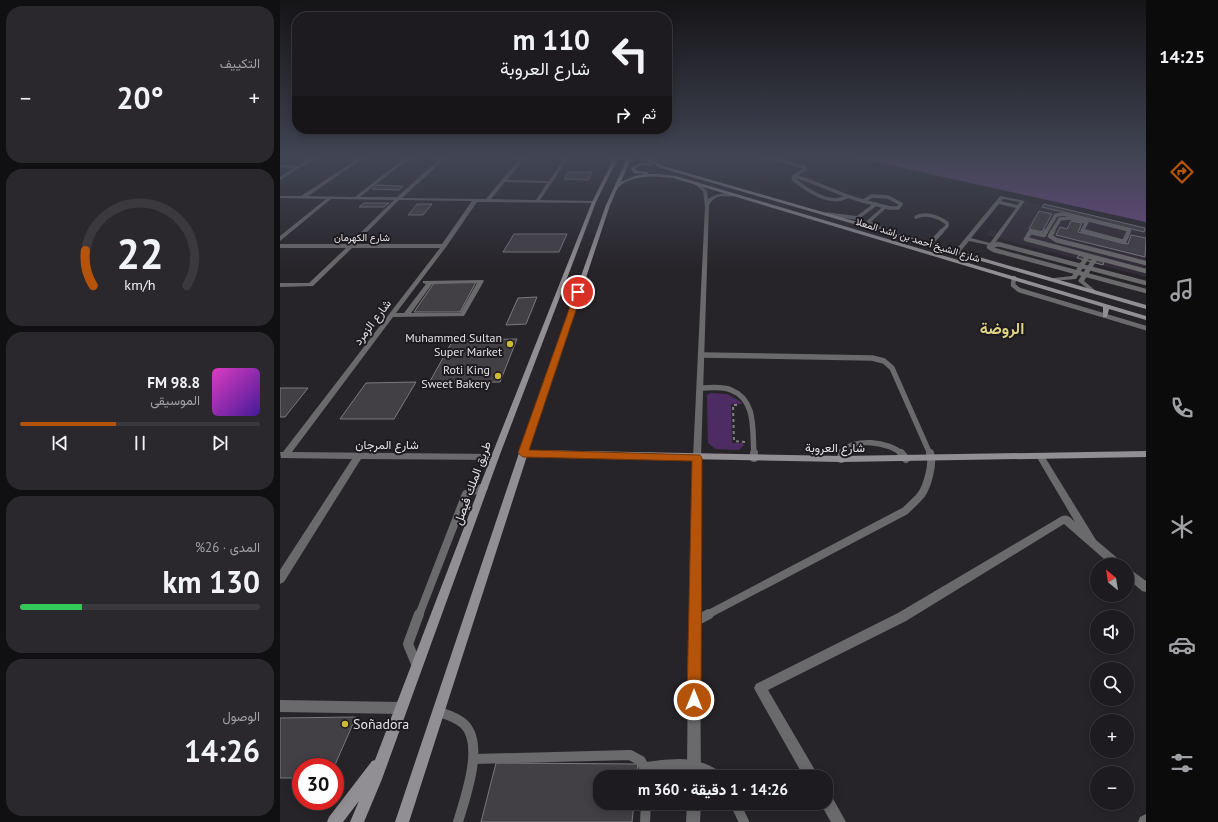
<!DOCTYPE html>
<html lang="ar">
<meta charset="utf-8">
<style>
body{margin:0;font-family:"PT Sans",Vazirmatn,sans-serif;background:#2a282c;color:#f1f3f6;direction:rtl;height:100vh;display:flex;flex-direction:column;font-size:15px;white-space:nowrap}
*{box-sizing:border-box;margin:0}
p{font-size:13px;color:#a0a1a4}
.icon{flex:none;width:22px;height:22px;fill:none;stroke:currentColor;stroke-width:2;stroke-linecap:round;stroke-linejoin:round}
.map{position:relative;flex:1;overflow:hidden;direction:ltr}
.side{display:flex;flex-direction:column;gap:6px;padding:6px;background:#100f11;width:280px}
.side>*{flex:none}
.hud{position:absolute;left:12px;top:12px;width:380px;height:122px;border-radius:16px;box-shadow:0 2px 10px #0003,0 0 0 1px #3b393d;direction:rtl;background:#1d1b1f;color:#f1f3f6;overflow:hidden}
.needle{width:26px;rotate:330deg}
.fabs{position:absolute;left:810px;top:558px;display:grid;gap:8px}
.fabs a{display:grid;place-items:center;width:44px;height:44px;border-radius:50%;background:#1d1b1f;box-shadow:0 2px 10px #0003,0 0 0 1px #3b393d;font-size:20px}
.speed{position:absolute;left:12px;top:758px;display:flex;gap:8px;font-size:20px;font-weight:700;text-align:center}
.speed>*{display:grid;place-content:center;width:52px;height:52px;border-radius:50%;background:#1d1b1f;box-shadow:0 2px 10px #0003,0 0 0 1px #3b393d;line-height:1}
.speed .limit{border:6px solid #d22;background:#fff;color:#111}
.pin{position:absolute;display:grid;place-items:center;width:34px;height:34px;color:#fff;margin:-17px;border:2px solid #fff;border-radius:50%;box-shadow:0 1px 4px #0007}
.me{position:absolute;width:44px;margin:-22px;rotate:0deg;stroke-linejoin:round;filter:drop-shadow(0 0 3px #0008)}
.turn{display:flex;align-items:center;gap:14px;height:84px;padding:0 16px;font-size:18px}
.turn .icon{width:52px;height:52px;stroke-width:2.5}
.turn b{display:block;font-size:28px;line-height:34px}
.then{display:flex;align-items:center;height:38px;padding:0 16px;background:#0003;gap:8px;font-size:15px}
.big{font-size:30px;font-weight:800;line-height:1.1}
.side .card{flex:1;display:flex;flex-direction:column;justify-content:center;gap:6px;min-width:0;padding:0 14px;border-radius:16px;background:#2a282c}
.side .dial{align-items:center;gap:0}
.dial svg{height:104px;overflow:visible;fill:none;stroke:#3b393d;stroke-width:7;stroke-linecap:round;text-anchor:middle}
.dial text{fill:#f1f3f6;stroke:none}
.song{display:flex;align-items:center;gap:12px}
.cover{width:48px;height:48px;border-radius:6px;background:linear-gradient(135deg,hsl(310 70% 55%),hsl(260 70% 35%))}
.played{height:4px;border-radius:2px;background:linear-gradient(90deg,#b45309 40%,#3b393d 40%)}
.keys{display:flex;justify-content:space-around;direction:ltr}
.heat{display:flex;justify-content:space-between;align-items:center;font-size:22px;direction:ltr}
.charge{height:6px;border-radius:3px;background:linear-gradient(90deg,#34c759 26%,#3b393d 0)}
.trip{position:absolute;left:313px;top:770px;width:240px;height:40px;border-radius:16px;background:#1d1b1f;box-shadow:0 2px 10px #0003,0 0 0 1px #3b393d;font-weight:800;line-height:40px;text-align:center;direction:rtl}
main{display:flex;flex:1;min-height:0}
.tabs{display:flex;flex-direction:column;width:72px;justify-content:space-around;align-items:center;background:#0c0b0c;color:#a0a1a4}
.tabs .icon{width:28px;height:28px}
.tabs .selected{color:#b45309}
.tabs b{font-size:18px;color:#f1f3f6}
.map>svg:first-child{display:block}
</style>
<main>
<nav class="tabs">
<b>14:25</b>
<svg class="icon selected" aria-label="directions" viewBox="0 0 24 24"><path d="M12 3l9 9-9 9-9-9zM9 14v-3h6M13 9l2 2-2 2"/></svg>
<svg class="icon" aria-label="music" viewBox="0 0 24 24"><path d="M9 18V5l10-2v13"/><circle cx="6" cy="18" r="3"/><circle cx="16" cy="16" r="3"/></svg>
<svg class="icon" aria-label="phone" viewBox="0 0 24 24"><path d="M5 4h4l2 5-3 2q2 4 5 5l2-3 5 2v4C11 20 4 13 5 4z"/></svg>
<svg class="icon" aria-label="climate" viewBox="0 0 24 24"><path d="M12 3v18M4 7l16 10M4 17L20 7"/></svg>
<svg class="icon" aria-label="car" viewBox="0 0 24 24"><path d="M5 17H2v-5l4-1 3-4h7l3 4 3 1v5h-3M9 17h6M6 11h13"/><circle cx="7" cy="17" r="2"/><circle cx="17" cy="17" r="2"/></svg>
<svg class="icon" aria-label="filters" viewBox="0 0 24 24"><path d="M4 7h16M4 17h16"/><circle cx="9" cy="7" r="2"/><circle cx="15" cy="17" r="2"/></svg>
</nav>
<div class="map">
<svg width="866" height="822" viewBox="0 0 866 822">
<rect width="100%" height="100%" fill="#272429"/>
<path fill="#322c36" d="M746 201 866 229V277L707 235 711 230 723 233Z"/>
<path fill="#4d2c63" d="M431 393 447 394 461 402 462 404H451L452 443H463L464 445 459 450 436 449 428 443 427 395Z"/>
<path fill="#6d4986" d="M569 156H866V222Z"/>
<g fill="#423f45" stroke="#7b787e">
<path d="M288 172H312L308 180 284 179Z"/>
<path d="M97 185 123 186 119 190 92 189Z"/>
<path d="M84 203H109L104 207H79Z"/>
<path d="M137 204H152L143 215H128Z"/>
<path d="M764 204 865 228 864 232 762 207Z"/>
<path d="M759 211 772 214 762 232 749 229Z"/>
<path d="M791 221 802 223 798 232 848 244 851 235 866 238 865 257 776 235 780 227 787 229Z"/>
<path d="M234 234H287L279 252H223Z"/>
<path d="M799 255 824 262 823 265 797 258Z"/>
<path d="M196 282 180 312H134L154 283Z"/>
<path d="M257 297 246 324 226 325 238 298Z"/>
<path d="M237 339 220 382 149 383 173 340Z"/>
<path d="M136 382 114 419H60L86 383Z"/>
<path d="M0 388H28L5 417H0Z"/>
<path d="M76 717 54 767H21V778H0V718Z"/>
<path d="M216 763 358 764 356 777H320V803H354L352 822H201Z"/>
</g>
<g fill="none" stroke-linecap="round" stroke-linejoin="round">
<path stroke="#817f83" stroke-width="2" stroke-dasharray="3 3" stroke-linecap="butt" d="M457 405H453L454 441 466 442"/>
<g stroke="#6a696c" stroke-width="3.5">
<path d="M483 156 524 167 525 169 514 176 513 179C527 190 549 206 567 197"/>
<path d="M515 176C539 183 559 195 583 201"/>
<path d="M592 196 608 197 621 204 618 208H610L583 201Z"/>
<path d="M605 207 588 222 608 232"/>
<path d="M547 214 577 218 596 204"/>
<path d="M636 217C646 212 659 217 667 223V226L661 232"/>
<path d="M766 232 776 215 785 214 849 230 848 232"/>
<path d="M772 232 780 219 789 218 807 222 802 231 806 232"/>
</g>
<g stroke="#6a696c" stroke-width="4.5">
<path d="M606 231 612 234"/>
<path d="M766 231 764 235 750 232 746 239 866 271"/>
<path d="M773 231 770 236 776 240 866 263"/>
<path d="M803 231 844 242 849 231"/>
<path d="M649 245 662 231"/>
<path d="M734 278 733 285 739 290 866 328"/>
<path d="M866 283 718 244 709 247 714 250 866 291"/>
</g>
<g stroke="#6a696c" stroke-width="5.5">
<path d="M421 355 592 358 604 361 612 368 650 454"/>
<path d="M420 388C429 388 443 386 451 390 477 400 472 431 474 454"/>
<path d="M562 454C572 436 610 442 622 454"/>
</g>
<g stroke="#6a696c" stroke-width="8">
<path d="M474 453V458"/>
<path d="M621 453 626 459"/>
<path d="M561 459 562 453"/>
<path d="M139 615 186 494 204 487"/>
<path d="M427 615 625 511C630 506 636 501 641 495 647 487 654 463 650 453"/>
</g>
<g stroke="#6a696c" stroke-width="10">
<path d="M414 622 429 614"/>
<path d="M137 666 128 644 139 614"/>
<path d="M159 712C168 715 176 717 184 724 205 744 185 798 178 822"/>
<path d="M194 759 350 755 361 761 368 777"/>
<path d="M365 767C394 764 414 759 439 777"/>
<path d="M455 803 464 822"/>
<path d="M365 822 366 803"/>
</g>
<g fill="#6a696c" fill-rule="evenodd">
<path d="M0 156H3L0 158Z"/>
<path d="M33 156H38L0 180V177L14 168 0 167V165L18 166Z"/>
<path d="M82 156H87L28 196 75 197 127 156H132L80 197H117L163 156H168L122 198 206 199 242 156H246L227 180 269 181 286 156H290L260 200 314 201 316 202 314 203 197 202 166 247 116 313H124L146 284 143 283V281L203 280 204 281 184 316 113 317 12 452 215 454 218 455 219 457 218 459 215 460 81 459 4 582 0 584V570L72 459 1 458 0 452H3L160 248H72L33 286 0 287V283H29L66 248H0V244H69L114 200 51 199 0 241V236L46 199 0 198V196H21ZM225 182 267 183 256 200 211 199ZM119 200 192 201 162 244H75ZM197 283 180 313H131L152 284Z"/>
<path d="M414 182H418L427 191 428 199C436 193 451 191 459 195 449 200 438 190 429 205L421 457 420 653 421 777H407L408 653 413 457 425 206 423 191 414 184Z"/>
<path d="M720 196 745 201 713 246 689 241 678 254H674V252ZM723 199 740 202 737 205 721 201ZM719 204 736 208 710 243 691 238Z"/>
<path d="M806 256 809 258 796 279 772 281V279L774 278 792 276 804 257Z"/>
<path d="M814 258 817 260 804 281 816 291V293L814 294 798 281 812 259Z"/>
<path d="M760 453 763 454 816 540 842 562 843 565H831L784 524 626 621 488 690 539 777H524L476 692 474 688 476 684 618 613 782 516C788 514 791 518 795 522L756 456 757 454Z"/>
<path d="M847 567 866 581V592L862 591 847 578Z"/>
<path d="M0 700 121 702 125 704 127 708 125 712 121 714 0 712Z"/>
<path d="M546 793 551 795 566 822H551L540 803H546Z"/>
<path d="M407 803H421L420 822H406Z"/>
<path d="M866 814V822H858L860 817Z"/>
</g>
<g fill="#928f94" fill-rule="evenodd">
<path d="M335 156H339L316 202 219 457 102 779 84 822H70L79 801 63 822H47L49 817 92 761 95 760 211 457 312 202Z"/>
<path d="M348 156H352L341 182 355 176 365 174 354 173 350 168 361 163 372 164 356 156H362L383 166 866 305V309L381 168 373 164 371 166 362 165 355 168 357 171 368 172 367 174H378L396 176 866 316V320L829 309 827 317H823V307L393 178C378 176 350 174 338 188 335 192 333 200 330 205L249 450 561 456 866 451V457L561 462 247 456 129 822H115L239 453 326 205Z"/>
</g>
</g>
<linearGradient id="sky" x2="0" y2="1"><stop stop-color="#151417"/><stop offset="0.58" stop-color="#414554"/><stop offset="1" stop-color="#414554" stop-opacity="0"/></linearGradient>
<rect width="866" height="271" fill="url(#sky)"/>
<path fill="#b45309" stroke="#753606" d="M296 290 302 292 249 450 420 455 422 458 421 700 419 705 414 707 409 705 407 700 412 461 243 457 238 453Z"/>
<g fill="#cdb938" stroke="#1d1a20" stroke-width="1.5">
<circle cx="230" cy="344" r="4"/>
<circle cx="218" cy="376" r="4"/>
<circle cx="65" cy="724" r="4"/>
</g>
<g text-anchor="middle" dominant-baseline="central" stroke-width="4" stroke-linejoin="round" paint-order="stroke">
<g font-size="10" fill="#e4e2e6" stroke="#1d1a20">
<text x="82" y="237">شارع الكهرمان</text>
<text transform="translate(638 240) rotate(17)">شارع الشيخ أحمد بن راشد المعلا</text>
</g>
<g font-size="12" fill="#e4e2e6" stroke="#1d1a20">
<text transform="translate(92 322) rotate(-53)">شارع الزمرد</text>
<text x="107" y="444">شارع المرجان</text>
<text x="555" y="447">شارع العروبة</text>
<text transform="translate(192 483) rotate(-70)">طريق الملك فيصل</text>
</g>
<g font-size="12" fill="#e4e2e6" stroke="#1d1a20" text-anchor="end">
<text x="222" y="337">Muhammed Sultan<tspan x="222" dy="14">Super Market</tspan></text>
<text x="210" y="369">Roti King<tspan x="210" dy="14">Sweet Bakery</tspan></text>
</g>
<g font-size="14" fill="#e4e2e6" stroke="#1d1a20" text-anchor="start">
<text x="73" y="724">Soñadora</text>
</g>
<g font-size="16" font-weight="bold" fill="#ded283" stroke="#1d1a20">
<text x="722" y="328">الروضة</text>
</g>
</g>
</svg>
<div class="fabs">
<a><svg class="needle" viewBox="-14 -14 28 28"><path d="M0-13l5 13h-10z" fill="#e53935"/><path d="M0 13l5-13h-10z" fill="#a0a1a4"/></svg></a>
<a><svg class="icon" aria-label="sound" viewBox="0 0 24 24"><path d="M4 9h4l5-4v14l-5-4H4zM17 9q2 3 0 6"/></svg></a>
<a><svg class="icon" aria-label="search" viewBox="0 0 24 24"><circle cx="10" cy="10" r="6"/><path d="M15 15l6 6"/></svg></a>
<a>+</a>
<a>−</a>
</div>
<div class="speed"><div class="limit">30</div></div>
<div class="pin" style="left:298px;top:292px;background:#d93025"><svg class="icon" aria-label="arrive" viewBox="0 0 24 24"><path d="M6 21V4h12l-3 4 3 4H6"/></svg></div>
<svg class="me" style="left:414px;top:700px" viewBox="-20 -20 40 40"><circle r="17" fill="#b45309" stroke="#fff" stroke-width="3"/><path d="M0-11L8 9 0 5-8 9z" fill="#fff"/></svg>
<div class="trip">14:26 · 1 دقيقة · 360 m</div>
<div class="hud">
<div class="turn"><svg class="icon" aria-label="left" viewBox="0 0 24 24"><path d="M17 20v-9H6M10 6l-5 5 5 5"/></svg><div><b>110 m</b>شارع العروبة</div></div>
<div class="then">ثم<svg class="icon" aria-label="right" viewBox="0 0 24 24"><path d="M7 20v-9h11M14 6l5 5-5 5"/></svg></div>
</div>
</div>
<section class="side">
<div class="card"><p>التكييف</p>
<div class="heat"><a>−</a><b class="big">20°</b><a>+</a></div>
</div>
<div class="card dial"><svg viewBox="0 0 100 80">
<path d="M14 69A42 42 0 1 1 86 69"/>
<path d="M14 69A42 42 0 0 1 8 42" stroke="#b45309"/>
<text x="50" y="56" font-size="32" font-weight="700">22</text>
<text x="50" y="72" font-size="11">km/h</text>
</svg></div>
<div class="card">
<div class="song"><i class="cover"></i><div><b>98.8 FM</b><p>الموسيقى</p></div></div>
<div class="played"></div>
<div class="keys"><svg class="icon" aria-label="previous" viewBox="0 0 24 24"><path d="M18 5L8 12l10 7zM5 5v14"/></svg><svg class="icon" aria-label="pause" viewBox="0 0 24 24"><path d="M8 5v14M16 5v14"/></svg><svg class="icon" aria-label="next" viewBox="0 0 24 24"><path d="M6 5l10 7-10 7zM19 5v14"/></svg></div>
</div>
<div class="card"><p>المدى · 26%</p><b class="big">130 km</b><div class="charge"></div></div>
<div class="card"><p>الوصول</p><b class="big">14:26</b></div>
</section>
</main>
